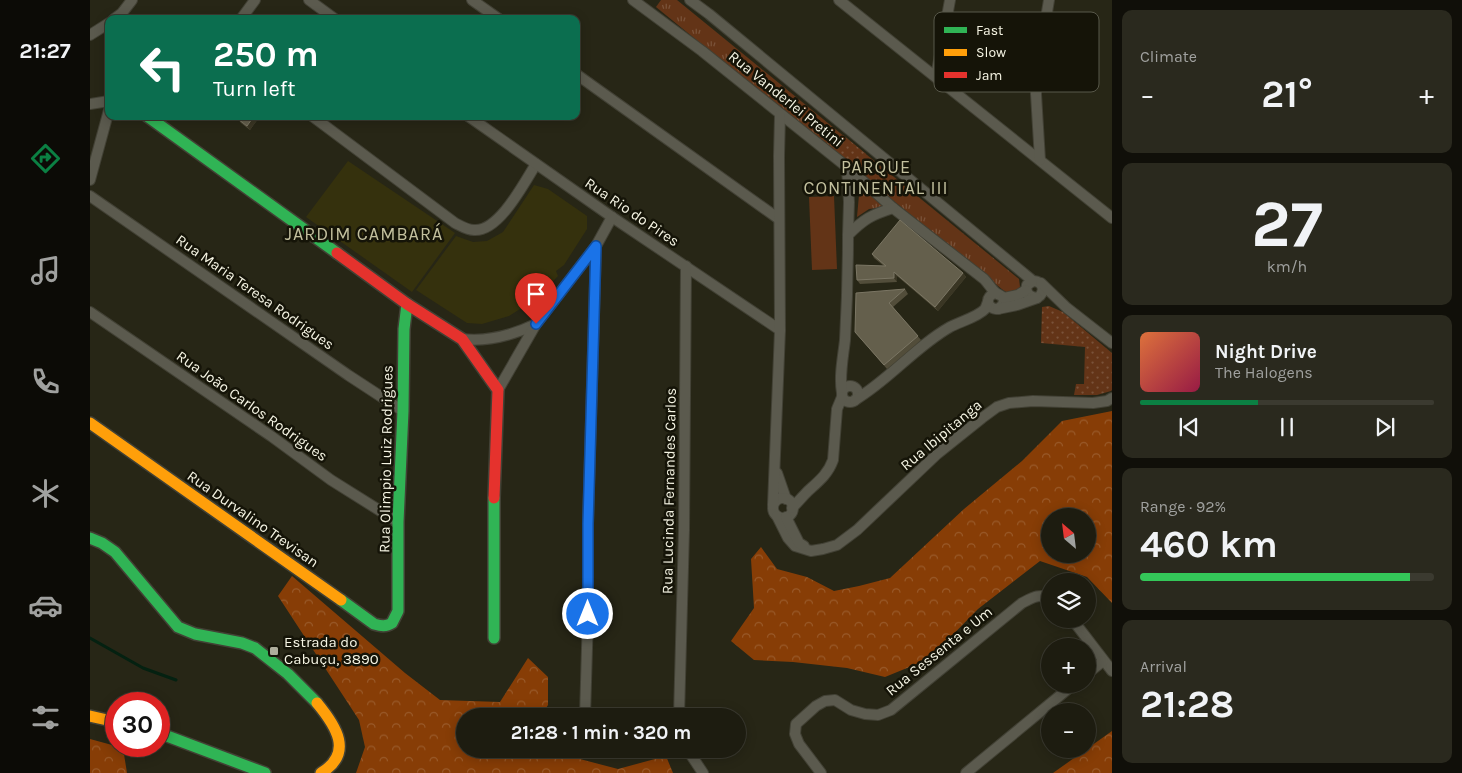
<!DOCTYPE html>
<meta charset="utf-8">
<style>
body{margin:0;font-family:Karla,sans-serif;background:#2a291e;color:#f1f3f6;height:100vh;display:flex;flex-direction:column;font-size:19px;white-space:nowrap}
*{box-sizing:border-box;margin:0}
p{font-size:16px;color:#a0a19f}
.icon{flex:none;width:28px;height:28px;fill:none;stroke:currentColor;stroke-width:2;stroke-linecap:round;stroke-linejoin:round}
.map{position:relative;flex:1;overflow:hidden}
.panel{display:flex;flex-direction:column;gap:10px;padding:10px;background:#100f09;width:350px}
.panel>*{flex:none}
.banner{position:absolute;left:15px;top:15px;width:475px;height:105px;border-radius:10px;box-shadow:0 2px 12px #0003,0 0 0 1px #3b3a30;background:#0b6e4f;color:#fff;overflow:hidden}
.needle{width:32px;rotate:332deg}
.buttons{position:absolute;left:951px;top:508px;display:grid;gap:10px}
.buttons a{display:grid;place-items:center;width:55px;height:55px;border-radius:50%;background:#1d1c10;box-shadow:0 2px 12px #0003,0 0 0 1px #3b3a30;font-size:25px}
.speed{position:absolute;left:15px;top:692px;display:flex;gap:10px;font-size:25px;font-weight:700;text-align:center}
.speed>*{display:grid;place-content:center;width:65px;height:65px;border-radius:50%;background:#1d1c10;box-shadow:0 2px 12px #0003,0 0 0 1px #3b3a30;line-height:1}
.speed .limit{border:8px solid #d22;background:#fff;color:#111}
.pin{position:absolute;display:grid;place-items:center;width:42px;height:42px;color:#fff;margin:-51px -21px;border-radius:50% 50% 50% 0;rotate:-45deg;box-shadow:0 0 5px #0007}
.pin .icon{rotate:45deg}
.me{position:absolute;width:55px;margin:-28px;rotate:0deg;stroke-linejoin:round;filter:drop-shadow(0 0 4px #0008)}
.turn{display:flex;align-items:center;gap:18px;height:105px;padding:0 25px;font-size:22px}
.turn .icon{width:65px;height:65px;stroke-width:2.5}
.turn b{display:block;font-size:35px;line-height:42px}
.big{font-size:38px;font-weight:700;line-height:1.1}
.panel .card{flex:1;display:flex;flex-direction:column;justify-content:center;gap:8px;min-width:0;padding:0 18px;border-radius:10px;background:#2a291e}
.panel .dial{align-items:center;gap:0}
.dial b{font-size:65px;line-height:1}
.song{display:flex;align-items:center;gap:15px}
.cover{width:60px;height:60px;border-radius:8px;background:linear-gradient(135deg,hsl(20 70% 55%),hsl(340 70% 35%))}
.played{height:5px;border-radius:2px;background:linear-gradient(90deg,#0b8043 40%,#3b3a30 40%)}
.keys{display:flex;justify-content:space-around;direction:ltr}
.heat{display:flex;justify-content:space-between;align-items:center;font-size:28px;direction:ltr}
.charge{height:8px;border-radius:4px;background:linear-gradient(90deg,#34c759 92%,#3b3a30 0)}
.trip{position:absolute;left:366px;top:708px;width:290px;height:50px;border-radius:25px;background:#1d1c10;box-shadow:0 2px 12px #0003,0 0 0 1px #3b3a30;font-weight:700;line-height:50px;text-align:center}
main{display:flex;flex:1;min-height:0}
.dock{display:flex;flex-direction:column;width:90px;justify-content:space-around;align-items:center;background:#0c0b06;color:#a0a19f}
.dock .icon{width:35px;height:35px}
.dock .selected{color:#0b8043}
.dock b{font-size:22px;color:#f1f3f6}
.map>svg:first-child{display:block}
</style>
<main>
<nav class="dock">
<b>21:27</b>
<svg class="icon selected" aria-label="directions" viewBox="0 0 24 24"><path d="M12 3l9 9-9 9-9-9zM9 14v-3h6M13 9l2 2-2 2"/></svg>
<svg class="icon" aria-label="music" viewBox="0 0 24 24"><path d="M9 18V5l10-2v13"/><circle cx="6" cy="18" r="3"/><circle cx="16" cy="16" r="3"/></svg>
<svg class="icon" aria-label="phone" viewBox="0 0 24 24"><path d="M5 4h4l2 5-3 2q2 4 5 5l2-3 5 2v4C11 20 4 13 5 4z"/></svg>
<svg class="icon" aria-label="climate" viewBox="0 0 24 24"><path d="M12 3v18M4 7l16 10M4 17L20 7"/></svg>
<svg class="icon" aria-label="car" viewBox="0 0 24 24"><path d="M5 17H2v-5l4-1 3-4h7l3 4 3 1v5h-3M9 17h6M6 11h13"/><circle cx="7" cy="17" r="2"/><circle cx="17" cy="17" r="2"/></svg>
<svg class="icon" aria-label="filters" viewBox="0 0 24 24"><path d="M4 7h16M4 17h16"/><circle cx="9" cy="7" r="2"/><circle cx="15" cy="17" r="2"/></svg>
</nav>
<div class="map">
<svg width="1022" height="773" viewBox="0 0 1022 773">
<defs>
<pattern id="grass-tufts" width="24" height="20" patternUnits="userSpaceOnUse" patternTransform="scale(1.25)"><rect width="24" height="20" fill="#633417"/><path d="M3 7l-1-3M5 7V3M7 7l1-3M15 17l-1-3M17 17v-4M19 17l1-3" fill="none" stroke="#7a5239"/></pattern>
<pattern id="forest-crowns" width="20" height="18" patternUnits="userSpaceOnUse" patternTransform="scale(1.25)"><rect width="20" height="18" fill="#873d06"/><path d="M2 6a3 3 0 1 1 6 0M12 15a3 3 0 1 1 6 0" fill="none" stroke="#995a2a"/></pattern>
<pattern id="park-dots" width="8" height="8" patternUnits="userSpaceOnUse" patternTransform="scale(1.25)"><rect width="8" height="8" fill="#633417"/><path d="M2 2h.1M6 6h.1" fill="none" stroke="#7a5239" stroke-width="1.8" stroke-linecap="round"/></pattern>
</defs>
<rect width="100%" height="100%" fill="#272616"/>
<g fill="#35310d">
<path d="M258 161 365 233 322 292 216 217Z"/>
<path d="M444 185 458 189 497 216V229L474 265 466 271 468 276 446 299 419 316 392 324 377 323 326 290 366 236 383 242 397 241 413 232Z"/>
</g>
<g fill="url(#grass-tufts)">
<path d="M571 0H587L929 279 930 287 921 295 913 290 566 7Z"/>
<path d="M772 190 793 202 794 207 779 209 767 217 769 195Z"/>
</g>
<g fill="url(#forest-crowns)" fill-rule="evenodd">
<path d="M1022 411V603L997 577 950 561 888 609 839 659 795 677 757 668 703 662 664 660 641 641 664 608 661 559 671 547 687 569 717 577 744 591 769 586 800 578 874 509 932 461 972 421ZM960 516H998V554H960Z"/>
<path d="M202 576 315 673 350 700 410 702 438 658 458 677V705L451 716H375V749H460L467 753 528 769 576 756 583 773H266L275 747 269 720 188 596Z"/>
<path d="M1022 731V773H963Z"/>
<path d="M0 739 33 748 37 773H0Z"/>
</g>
<g fill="url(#park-dots)">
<path d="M753 135 776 154 764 168 741 150Z"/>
<path d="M959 306 973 312 1022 353V390L1021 391 1007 395H984L986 384H994L995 347 951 343 952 307Z"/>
</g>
<path fill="#633417" d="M744 196 747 269 722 270 719 197Z"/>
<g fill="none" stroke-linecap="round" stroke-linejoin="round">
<path stroke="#042111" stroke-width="3" d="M0 638 53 668 86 680"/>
<defs>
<g id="street">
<path d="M219 0 245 19"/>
<path d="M382 0 409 19"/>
<path d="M543 0 612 51 757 167 803 208 894 279C898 283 902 290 906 293 912 297 915 295 913 305L908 309C896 309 894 296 906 293"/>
<path d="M600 0 619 14 943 281C954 281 956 293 947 298 939 297 935 293 937 285L943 281"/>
<path d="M749 0 1022 218"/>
<path d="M24 19 32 13 42 0"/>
<path d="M151 19 165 0"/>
<path d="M0 35 19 23"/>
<path d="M486 74 689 219"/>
<path d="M846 77 860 0"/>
<path d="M0 104 19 101"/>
<path d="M222 116 365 223C371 226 377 230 384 230 409 232 434 183 446 164"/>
<path d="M378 116 522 217 690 330"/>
<path d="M950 160 946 94 947 72 959 0"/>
<path d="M757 167 759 202 758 235"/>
<path d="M0 180 19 110"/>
<path d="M0 196 258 375 313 411"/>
<path d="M951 283 977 308 1022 343"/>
<path d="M914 298 928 295 936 290"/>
<path d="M908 309 927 305 947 298"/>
<path d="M0 312 181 436 241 480 308 522"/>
<path d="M372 339C398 342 423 335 446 324"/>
<circle cx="760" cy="394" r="8"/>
<path d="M408 390 446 324 506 246 522 217"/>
<path d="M752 393C749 376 753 358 755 340 757 305 758 270 758 235 774 219 781 215 803 208"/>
<path d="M765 400C799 380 825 347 860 327 869 322 888 317 895 309 896 307 897 304 898 302"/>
<path d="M687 473 696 499"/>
<circle cx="693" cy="508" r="10"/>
<path d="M683 505 690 330 689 156 690 115"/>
<path d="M702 508C707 503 713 496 718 491 729 481 738 474 743 460L747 409 752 397"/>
<path d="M687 516 698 538 705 546 721 551 733 549 747 545 767 530 847 454 892 418 907 407 919 403 943 401 1003 403 1017 401 1022 398"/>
<path d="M696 517 709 543 714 546"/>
<path d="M982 619 1022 671"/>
<path d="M998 673 1013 661"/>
<path d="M495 716 498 614V523L506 246"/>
<path d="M589 716 594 530 596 266"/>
<path d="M597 749 613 773"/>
<path d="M731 773 709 744 705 734 706 724 726 706 735 701 745 700 761 710 775 714 788 715 801 710 932 603C942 598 950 593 960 598"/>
<path d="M876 773 984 684"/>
</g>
<g id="fast">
<path d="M57 116 247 253"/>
<path d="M0 538 12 543 25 552 88 627 105 634 152 643 165 648 198 674 227 703"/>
<path d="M251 600 284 624C291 626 296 627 302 623L308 611V522L313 411 314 329 317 304"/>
<path d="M404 638V498"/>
<path d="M69 733 175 773"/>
</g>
<g id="slow">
<path d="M0 423 251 600"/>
<path d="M227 703C246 726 264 753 231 773"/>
<path d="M0 716 26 722"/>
</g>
<path id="jam" d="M247 253 317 304 372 339 408 390 404 498"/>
</defs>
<use href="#street" stroke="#424135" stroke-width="12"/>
<use href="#fast" stroke="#424135" stroke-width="14"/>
<use href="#slow" stroke="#424135" stroke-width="14"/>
<use href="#jam" stroke="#424135" stroke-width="14"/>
<use href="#street" stroke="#5b5a4e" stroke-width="10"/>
<use href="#fast" stroke="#30b455" stroke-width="11"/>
<use href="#slow" stroke="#ff9f0a" stroke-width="11"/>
<use href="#jam" stroke="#e5322d" stroke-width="11"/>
</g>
<g fill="#524d3a">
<path d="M170 116 160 130 151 123 148 119Z"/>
<path d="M782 254 873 273 876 277 848 311 807 276V282L770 284 767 280 794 266 784 258Z"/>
<path d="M815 289 818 294 803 307 831 340 797 369 765 332Z"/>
</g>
<g fill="#3a3624">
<path d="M164 116H170L160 130 157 126Z"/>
<path d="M804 272 807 276V282L804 278Z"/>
<path d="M873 273 876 277 848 311 845 307Z"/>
</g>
<g fill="#645f4c" stroke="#7b7664">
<path d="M150 116H164L157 126 148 119Z"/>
<path d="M810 220 873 273 845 307 804 272V278L767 280 766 265 796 266 782 254Z"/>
<path d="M815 289 799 303 828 336 794 365 765 332 766 293Z"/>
</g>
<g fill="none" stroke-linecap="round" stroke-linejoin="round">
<defs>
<path id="route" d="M446 324 506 246 498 524V614"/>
</defs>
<use href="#route" stroke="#114b97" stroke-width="12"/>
<use href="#route" stroke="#1a73e8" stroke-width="9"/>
</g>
<rect fill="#aead9c" stroke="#151408" stroke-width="2" x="179" y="646" width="10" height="10" rx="2.5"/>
<g text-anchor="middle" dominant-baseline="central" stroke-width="5" stroke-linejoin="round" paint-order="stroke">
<g font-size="15" fill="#f6f5e4" stroke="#151408">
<text transform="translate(696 99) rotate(39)">Rua Vanderlei Pretini</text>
<text transform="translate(542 212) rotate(34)">Rua Rio do Pires</text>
<text transform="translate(165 292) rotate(35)">Rua Maria Teresa Rodrigues</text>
<text transform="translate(162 406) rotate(35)">Rua João Carlos Rodrigues</text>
<text transform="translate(851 435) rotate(-40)">Rua Ibipitanga</text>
<text transform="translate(296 459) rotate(-89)">Rua Olimpio Luiz Rodrigues</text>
<text transform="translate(579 491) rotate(-89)">Rua Lucinda Fernandes Carlos</text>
<text transform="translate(163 519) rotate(35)">Rua Durvalino Trevisan</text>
<text transform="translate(849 651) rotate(-39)">Rua Sessenta e Um</text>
</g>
<g font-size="15" fill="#f6f5e4" stroke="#151408" text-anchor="start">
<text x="194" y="642">Estrada do<tspan x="194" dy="17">Cabuçu, 3890</tspan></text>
</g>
<g font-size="18" letter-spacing="1" fill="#c3c09e" stroke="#151408">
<text x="786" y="167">PARQUE<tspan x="786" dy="21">CONTINENTAL III</tspan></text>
<text x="274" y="234">JARDIM CAMBARÁ</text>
</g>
</g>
<rect x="844" y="12" width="165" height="80" rx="8" fill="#151408" stroke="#58584a" stroke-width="1"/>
<rect x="854" y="27" width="23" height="6" fill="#30b455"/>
<rect x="854" y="49" width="23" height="7" fill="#ff9f0a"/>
<rect x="854" y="72" width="23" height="6" fill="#e5322d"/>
<g font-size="14" fill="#f6f5e4">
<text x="886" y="35">Fast</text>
<text x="886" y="57">Slow</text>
<text x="886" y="80">Jam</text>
</g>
</svg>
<div class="buttons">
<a><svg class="needle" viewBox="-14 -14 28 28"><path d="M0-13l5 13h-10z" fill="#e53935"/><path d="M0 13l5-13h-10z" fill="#a0a19f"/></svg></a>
<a><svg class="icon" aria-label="layers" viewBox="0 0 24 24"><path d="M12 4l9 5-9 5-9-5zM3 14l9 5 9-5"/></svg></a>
<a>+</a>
<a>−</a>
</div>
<div class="speed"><div class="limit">30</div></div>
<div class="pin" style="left:446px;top:324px;background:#d93025"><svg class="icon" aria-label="arrive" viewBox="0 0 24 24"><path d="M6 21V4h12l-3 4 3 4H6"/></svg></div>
<svg class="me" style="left:498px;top:614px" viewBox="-20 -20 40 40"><circle r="17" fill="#1a73e8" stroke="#fff" stroke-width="3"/><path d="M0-11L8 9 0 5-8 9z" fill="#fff"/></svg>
<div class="trip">21:28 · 1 min · 320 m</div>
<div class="banner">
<div class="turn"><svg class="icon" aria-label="left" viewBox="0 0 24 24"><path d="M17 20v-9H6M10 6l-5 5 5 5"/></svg><div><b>250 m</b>Turn left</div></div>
</div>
</div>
<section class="panel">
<div class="card"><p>Climate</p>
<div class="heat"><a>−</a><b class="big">21°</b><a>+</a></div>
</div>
<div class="card dial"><b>27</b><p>km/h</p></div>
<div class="card">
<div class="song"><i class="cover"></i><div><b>Night Drive</b><p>The Halogens</p></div></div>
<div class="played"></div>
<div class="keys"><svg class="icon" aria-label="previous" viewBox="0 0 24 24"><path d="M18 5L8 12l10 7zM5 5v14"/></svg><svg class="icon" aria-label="pause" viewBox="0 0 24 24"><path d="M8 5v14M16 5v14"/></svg><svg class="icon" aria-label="next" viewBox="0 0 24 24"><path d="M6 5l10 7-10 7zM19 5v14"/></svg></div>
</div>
<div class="card"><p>Range · 92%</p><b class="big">460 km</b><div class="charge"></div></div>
<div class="card"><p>Arrival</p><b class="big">21:28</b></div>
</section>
</main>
